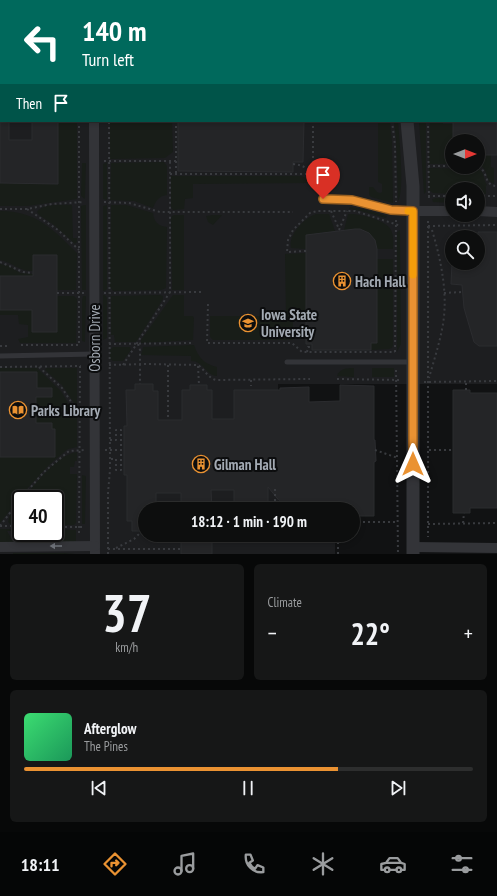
<!DOCTYPE html>
<meta charset="utf-8">
<style>
body{margin:0;font-family:"PT Sans Narrow",sans-serif;background:#161717;color:#f1f3f6;height:100vh;display:flex;flex-direction:column;font-size:15px;white-space:nowrap}
*{box-sizing:border-box;margin:0}
p{font-size:13px;color:#9a9c9e}
.icon{flex:none;width:22px;height:22px;fill:none;stroke:currentColor;stroke-width:2;stroke-linecap:round;stroke-linejoin:round}
.map{position:relative;height:554px;overflow:hidden}
.details{display:flex;flex-direction:column;gap:10px;padding:10px;background:#070808;flex:1}
.details>*{flex:none}
.top-card{position:absolute;left:0px;top:0px;width:497px;height:122px;box-shadow:0 2px 6px #0003,0 0 0 1px #2d2e2e;background:#00695c;color:#fff;overflow:hidden}
.needle{width:26px;rotate:90deg}
.buttons{position:absolute;left:445px;top:134px;display:grid;gap:8px}
.buttons a{display:grid;place-items:center;width:40px;height:40px;border-radius:50%;background:#0d0e0e;box-shadow:0 2px 6px #0003,0 0 0 1px #2d2e2e;font-size:20px}
.speed{position:absolute;left:12px;top:490px;display:flex;gap:8px;font-size:20px;font-weight:700;text-align:center}
.speed>*{display:grid;place-content:center;width:52px;height:52px;border-radius:50%;background:#0d0e0e;box-shadow:0 2px 6px #0003,0 0 0 1px #2d2e2e;line-height:1}
.speed .limit{border:2px solid #111;border-radius:6px;background:#fff;color:#111}
.pin{position:absolute;display:grid;place-items:center;width:34px;height:34px;color:#fff;margin:-41px -17px;border-radius:50% 50% 50% 0;rotate:-45deg;box-shadow:0 0 4px #0007}
.pin .icon{rotate:45deg}
.me{position:absolute;width:44px;margin:-22px;rotate:0deg;stroke-linejoin:round;filter:drop-shadow(0 0 3px #0008)}
.turn{display:flex;align-items:center;gap:14px;height:84px;padding:0 16px;font-size:18px}
.turn .icon{width:52px;height:52px;stroke-width:2.5}
.turn b{display:block;font-size:28px;line-height:34px}
.then{display:flex;align-items:center;height:38px;padding:0 16px;background:#0003;gap:8px;font-size:15px}
.big{font-size:30px;font-weight:800;line-height:1.1}
.details .widget{flex:1;display:flex;flex-direction:column;justify-content:center;gap:6px;min-width:0;padding:0 14px;border-radius:6px;background:#161717}
.details .dial{align-items:center;gap:0}
.dial b{font-size:52px;line-height:1}
.song{display:flex;align-items:center;gap:12px}
.cover{width:48px;height:48px;border-radius:6px;background:linear-gradient(135deg,hsl(140 70% 55%),hsl(150 70% 35%))}
.played{height:4px;border-radius:2px;background:linear-gradient(90deg,#ea9232 70%,#2d2e2e 70%)}
.keys{display:flex;justify-content:space-around;direction:ltr}
.heat{display:flex;justify-content:space-between;align-items:center;font-size:22px;direction:ltr}
.details .tiles{flex:1;display:grid;gap:10px;grid-template-columns:1fr 1fr}
.widget:last-child{grid-column:span 2}
.trip{position:absolute;left:138px;top:502px;width:222px;height:40px;border-radius:20px;background:#0d0e0e;box-shadow:0 2px 6px #0003,0 0 0 1px #2d2e2e;font-weight:800;line-height:40px;text-align:center}
.tabs{display:flex;height:64px;justify-content:space-around;align-items:center;background:#050606;color:#9a9c9e}
.tabs .icon{width:28px;height:28px}
.tabs .selected{color:#ea9232}
.tabs b{font-size:18px;color:#f1f3f6}
.map>svg:first-child{display:block}
</style>
<div class="map">
<svg width="497" height="554" viewBox="0 0 497 554">
<rect width="100%" height="100%" fill="#111213"/>
<path fill="#1d1e20" fill-rule="evenodd" d="M0 0H497V384H278V509H145V535H278V538H335V554H0ZM1 1H496V121H1ZM452 141H478V167H452ZM452 189H478V215H452ZM452 237H478V263H452ZM21 499H55V533H21Z"/>
<g fill="#181d18">
<path d="M0 0H61L66 1H1V9Z"/>
<path d="M58 121H77V199L27 206H0V183L58 184Z"/>
<path d="M110 121H172L173 152 165 158 110 159Z"/>
<path d="M378 121H390L392 143 393 203 371 197 369 195V187H373L377 192 380 193 382 192V184L378 182Z"/>
<path d="M394 121H398C399 136 405 192 398 201L396 138Z"/>
<path d="M419 121H426V192L424 194Z"/>
<path d="M430 121H443V124H453L452 164H429Z"/>
<path d="M478 155H491V167L494 168V184L490 182C485 176 488 168 478 165Z"/>
<path d="M107 162V200L103 199V164Z"/>
<path d="M164 162 167 166V195C159 196 156 200 153 208L134 201 110 200 111 163Z"/>
<path d="M82 163H86L85 199 81 196Z"/>
<path d="M429 168 479 169C485 173 483 180 487 185L486 186V194H478V189H452V194L433 193 429 190Z"/>
<path d="M171 176H301L306 178 320 193H317L307 183 193 184V198L185 199 184 209 173 210 171 207Z"/>
<path d="M436 198H452V203L433 202 432 199Z"/>
<path d="M72 205 73 238H77V242L75 244 54 225 39 215 37 212C43 203 63 205 72 205Z"/>
<path d="M84 205H86V290H82V288L81 206Z"/>
<path d="M107 205V289L105 291H103V206Z"/>
<path d="M111 205H126L153 213C154 222 158 226 167 227L166 288 161 290 113 291 110 287Z"/>
<path d="M350 207 363 209 387 216 386 218 361 211 349 209Z"/>
<path d="M0 211C35 211 52 228 75 251L77 253 76 290H57L56 255H33V271C20 272 12 262 0 260Z"/>
<path d="M316 214H329L335 231 306 235V249L291 248C288 235 304 218 316 214Z"/>
<path d="M348 214C358 213 387 220 391 230 394 236 393 243 393 249H377C373 229 361 228 344 230Z"/>
<path d="M174 215H184V290H172L171 219 172 216Z"/>
<path d="M213 215H222L213 225 208 222 206 216Z"/>
<path d="M400 230 401 344 397 352V233L398 231Z"/>
<path d="M306 253V312L304 310H293V340H213L210 337V316H286L285 254Z"/>
<path d="M377 259H393V345L392 348 389 349 371 350V343H377Z"/>
<path d="M0 264 9 266 20 273 33 274V276H0Z"/>
<path d="M103 295H105L107 298V338L103 340Z"/>
<path d="M160 295 163 296V299L136 342H115L114 335H111V296Z"/>
<path d="M173 295H184V316H193L194 318 193 340 141 343V340Z"/>
<path d="M57 296H74L77 299 76 343H20L18 339 28 337V325L19 324 18 315H0V310H32L57 332Z"/>
<path d="M83 296H86L85 342 82 341V300Z"/>
<path d="M194 345C198 357 204 364 217 367V376C205 375 204 361 191 361V356L141 355 143 347Z"/>
<path d="M113 347H130L131 350 123 361H113L110 359V350Z"/>
<path d="M0 368H37L61 391 77 418V447L68 449 50 464 25 491 0 523V457L52 429 36 423V397H52V388H37L36 372H0Z"/>
<path d="M46 368H77V406L74 403 62 385 45 370Z"/>
<path d="M354 368V377L337 376C340 368 347 368 354 368Z"/>
<rect x="372" y="368" width="22" height="9"/>
<path d="M77 452V461H75L74 467H70V474H77L76 523 74 525H55V499H23C35 484 58 454 77 452Z"/>
<path d="M82 475 86 476 85 524H82Z"/>
<path d="M21 501V525L10 524 8 522 10 515Z"/>
<path d="M0 529H21V531H7L13 542H0Z"/>
<path d="M55 529 76 530V541L73 542H49L44 533H55Z"/>
<path d="M13 553H64L75 554H13Z"/>
</g>
<g fill="#242527" stroke="#2b2c2f">
<path d="M0 121H9V140H32V121H58V184L0 183Z"/>
<path d="M178 121H304L303 162H293V172L178 171Z"/>
<path d="M453 121H497V155H478V141H453Z"/>
<path d="M355 229H360L369 233 375 240 377 249V343H371V350H312V344H306V235Z"/>
<path d="M478 232H497V346H479L474 342 464 308 462 285 451 284 452 263H478Z"/>
<path d="M33 255H57V332H32V310H0V276H33Z"/>
<path d="M0 372H37V388H52V397H36V423H52V429H55V457H0Z"/>
<path d="M135 384H153V391H158V420H182V390H190V385H207V390H212V419H234V390H280V388L309 387V402L340 401V385L374 386V440H375L376 461 374 462V516H353V509H286L268 487V509H234V490H211L212 509H181V493H156V509H145V531H132V521H127V475H124V426H127L126 390H135Z"/>
<path d="M453 390H470V393H497V508H470V513H453Z"/>
<rect x="181" y="535" width="31" height="19"/>
</g>
<g fill="none" stroke-linecap="round" stroke-linejoin="round">
<g stroke="#393b3f" stroke-width="2" stroke-dasharray="2 3" stroke-linecap="butt">
<path d="M76 0V1"/>
<path d="M109 0V1"/>
<path d="M374 0V1"/>
<path d="M425 0V1"/>
<path d="M473 0V1"/>
<path d="M72 1 74 0"/>
<path d="M0 26H1"/>
<path d="M496 69H497"/>
<path d="M176 121V174"/>
<path d="M313 121V181L322 191"/>
<path d="M392 121 395 145 396 202"/>
<path d="M428 121 429 201"/>
<path d="M104 161H178"/>
<path d="M293 164C302 165 306 167 313 174"/>
<path d="M428 166H452"/>
<path d="M478 167C489 171 483 186 497 186"/>
<path d="M170 174H313"/>
<path d="M428 196H452"/>
<path d="M478 196H497"/>
<path d="M104 202 129 203 160 212H293"/>
<path d="M0 209H27L52 204 84 202"/>
<path d="M27 209 58 230 79 250"/>
<path d="M331 211 339 229"/>
<path d="M428 221V537"/>
<path d="M428 226 497 225"/>
<path d="M428 227 432 230C441 260 448 293 443 324 440 342 434 360 429 378"/>
<path d="M339 230 347 211"/>
<path d="M306 251 287 252 288 240 293 230 310 213 317 211H355L401 226"/>
<path d="M0 262 23 272 33 273"/>
<path d="M57 293H84"/>
<path d="M104 293 201 292"/>
<path d="M444 293 462 292"/>
<path d="M208 304 207 343H292L302 352H395"/>
<path d="M109 344 194 343"/>
<path d="M138 344 140 350V384"/>
<path d="M21 345H79V121"/>
<path d="M0 346H8"/>
<path d="M307 352 308 347H312"/>
<path d="M395 352 396 219"/>
<path d="M109 365 145 364 198 365C205 370 208 378 216 380L310 379"/>
<path d="M123 365 170 292V161"/>
<path d="M168 365V420"/>
<path d="M198 366 199 385"/>
<path d="M0 367 80 366 79 535"/>
<path d="M39 367 62 388 79 414"/>
<path d="M396 370 398 554"/>
<path d="M337 379 401 380"/>
<path d="M251 380V386"/>
<path d="M424 382 497 381"/>
<path d="M466 390V381"/>
<path d="M110 440H116V430H121V470H116V459H110"/>
<path d="M105 450H124"/>
<path d="M375 450 398 458"/>
<path d="M429 450H453"/>
<path d="M275 489V509"/>
<path d="M353 522H398"/>
<path d="M463 523 464 513"/>
<path d="M428 524 497 523"/>
<path d="M0 526 22 497 44 472 57 461 69 451 85 450"/>
<path d="M0 526H21"/>
<path d="M55 527H85"/>
<path d="M116 548 134 539 142 531"/>
<path d="M108 549H181"/>
<path d="M108 554V493L110 470 109 121"/>
<path d="M338 554V535"/>
</g>
<g stroke="#333438" stroke-width="5">
<path d="M323 199 351 200 391 210 412 211"/>
<path d="M0 356 94 354"/>
<path d="M287 362H412"/>
</g>
<g stroke="#333438" stroke-width="10">
<path d="M94 0V1"/>
<path d="M94 121 95 554"/>
<path d="M413 211H452"/>
<path d="M478 211 497 212"/>
<path d="M0 547 95 546"/>
<path d="M413 547 497 548"/>
</g>
<g stroke="#333438" stroke-width="13">
<path d="M391 0V1"/>
<path d="M407 121 413 186V554"/>
</g>
</g>
<defs><path id="oneway-solid" d="M-6-.8H1V-3.2L6.5 0L1 3.2V.8H-6Z"/></defs>
<use fill="#71757c" href="#oneway-solid" transform="translate(56 546) rotate(180)"/>
<g fill="none" stroke-linecap="round" stroke-linejoin="round">
<defs>
<path id="route" d="M323 199 352 200 391 210 413 211V464"/>
</defs>
<use href="#route" stroke="#985f20" stroke-width="10"/>
<use href="#route" stroke="#ea9232" stroke-width="7"/>
<path stroke="#f59e0b" stroke-width="7" d="M408 211H413V275"/>
</g>
<defs>
<symbol id="building-ring" viewBox="-11 -11 22 22"><circle r="9.5" fill="#0c0d0e" stroke="#ea9232" stroke-width="1.5"/><path d="M-4-6H4V6H1V3H-1V6H-4ZM-2.5-4.3h1.7v1.8h-1.7ZM.8-4.3h1.7v1.8H.8ZM-2.5-1h1.7V.8h-1.7ZM.8-1h1.7V.8H.8Z" fill="#ea9232"/></symbol>
<symbol id="university-ring" viewBox="-11 -11 22 22"><circle r="9.5" fill="#0c0d0e" stroke="#ea9232" stroke-width="1.5"/><path d="M0-5L7-2L0 1L-7-2ZM-4 1L0 2.5L4 1V4Q0 6-4 4Z" fill="#ea9232"/></symbol>
<symbol id="library-ring" viewBox="-11 -11 22 22"><circle r="9.5" fill="#0c0d0e" stroke="#ea9232" stroke-width="1.5"/><path d="M-6-4Q-3-5.5-.7-3.5V5Q-3 3-6 4ZM6-4Q3-5.5 .7-3.5V5Q3 3 6 4Z" fill="#ea9232"/></symbol>
</defs>
<g fill-rule="evenodd">
<use href="#building-ring" x="332" y="271" width="20" height="20"/>
<use href="#university-ring" x="238" y="313" width="20" height="20"/>
<use href="#library-ring" x="8" y="400" width="20" height="20"/>
<use href="#building-ring" x="191" y="454" width="20" height="20"/>
</g>
<g text-anchor="middle" dominant-baseline="central" stroke-width="4" stroke-linejoin="round" paint-order="stroke">
<g font-size="15" font-weight="bold" fill="#a3aab3" stroke="#0c0d0e" text-anchor="start">
<text x="355" y="281">Hach Hall</text>
<text x="261" y="314">Iowa State<tspan x="261" dy="17">University</tspan></text>
<text x="31" y="410">Parks Library</text>
<text x="214" y="464">Gilman Hall</text>
</g>
<g font-size="15" fill="#a3aab3" stroke="#0c0d0e">
<text transform="translate(94 338) rotate(-90)">Osborn Drive</text>
</g>
</g>
</svg>
<div class="buttons">
<a><svg class="needle" viewBox="-14 -14 28 28"><path d="M0-13l5 13h-10z" fill="#e53935"/><path d="M0 13l5-13h-10z" fill="#9a9c9e"/></svg></a>
<a><svg class="icon" aria-label="sound" viewBox="0 0 24 24"><path d="M4 9h4l5-4v14l-5-4H4zM17 9q2 3 0 6"/></svg></a>
<a><svg class="icon" aria-label="search" viewBox="0 0 24 24"><circle cx="10" cy="10" r="6"/><path d="M15 15l6 6"/></svg></a>
</div>
<div class="speed"><div class="limit">40</div></div>
<div class="pin" style="left:323px;top:199px;background:#d93025"><svg class="icon" aria-label="arrive" viewBox="0 0 24 24"><path d="M6 21V4h12l-3 4 3 4H6"/></svg></div>
<svg class="me" style="left:413px;top:464px" viewBox="-20 -20 40 40"><path d="M0-17L14 15 0 8-14 15z" fill="#ea9232" stroke="#fff" stroke-width="4"/></svg>
<div class="trip">18:12 · 1 min · 190 m</div>
<div class="top-card">
<div class="turn"><svg class="icon" aria-label="left" viewBox="0 0 24 24"><path d="M17 20v-9H6M10 6l-5 5 5 5"/></svg><div><b>140 m</b>Turn left</div></div>
<div class="then">Then<svg class="icon" aria-label="arrive" viewBox="0 0 24 24"><path d="M6 21V4h12l-3 4 3 4H6"/></svg></div>
</div>
</div>
<section class="details">
<div class="tiles">
<div class="widget dial"><b>37</b><p>km/h</p></div>
<div class="widget"><p>Climate</p>
<div class="heat"><a>−</a><b class="big">22°</b><a>+</a></div>
</div>
<div class="widget">
<div class="song"><i class="cover"></i><div><b>Afterglow</b><p>The Pines</p></div></div>
<div class="played"></div>
<div class="keys"><svg class="icon" aria-label="previous" viewBox="0 0 24 24"><path d="M18 5L8 12l10 7zM5 5v14"/></svg><svg class="icon" aria-label="pause" viewBox="0 0 24 24"><path d="M8 5v14M16 5v14"/></svg><svg class="icon" aria-label="next" viewBox="0 0 24 24"><path d="M6 5l10 7-10 7zM19 5v14"/></svg></div>
</div>
</div>
</section>
<nav class="tabs">
<b>18:11</b>
<svg class="icon selected" aria-label="directions" viewBox="0 0 24 24"><path d="M12 3l9 9-9 9-9-9zM9 14v-3h6M13 9l2 2-2 2"/></svg>
<svg class="icon" aria-label="music" viewBox="0 0 24 24"><path d="M9 18V5l10-2v13"/><circle cx="6" cy="18" r="3"/><circle cx="16" cy="16" r="3"/></svg>
<svg class="icon" aria-label="phone" viewBox="0 0 24 24"><path d="M5 4h4l2 5-3 2q2 4 5 5l2-3 5 2v4C11 20 4 13 5 4z"/></svg>
<svg class="icon" aria-label="climate" viewBox="0 0 24 24"><path d="M12 3v18M4 7l16 10M4 17L20 7"/></svg>
<svg class="icon" aria-label="car" viewBox="0 0 24 24"><path d="M5 17H2v-5l4-1 3-4h7l3 4 3 1v5h-3M9 17h6M6 11h13"/><circle cx="7" cy="17" r="2"/><circle cx="17" cy="17" r="2"/></svg>
<svg class="icon" aria-label="filters" viewBox="0 0 24 24"><path d="M4 7h16M4 17h16"/><circle cx="9" cy="7" r="2"/><circle cx="15" cy="17" r="2"/></svg>
</nav>
